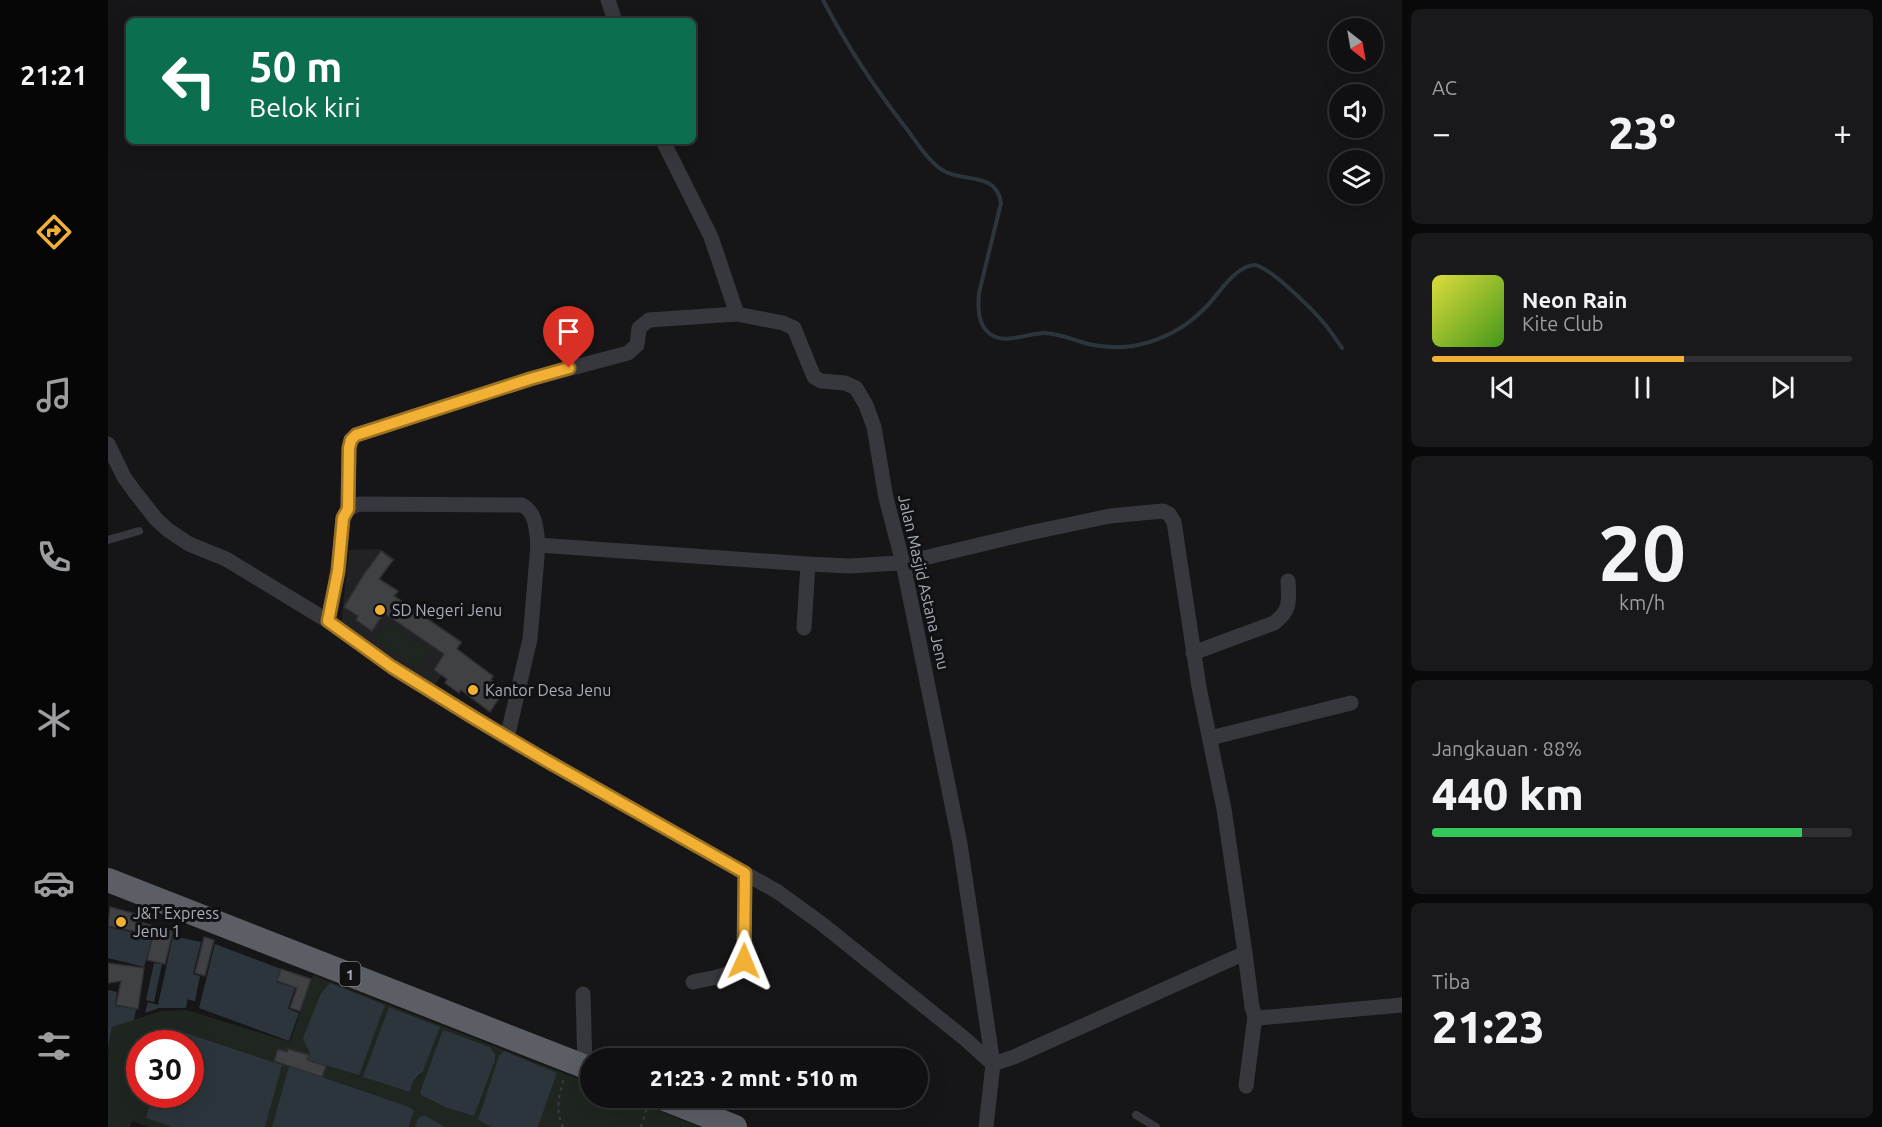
<!DOCTYPE html>
<html lang="id">
<meta charset="utf-8">
<style>
body{margin:0;font-family:Ubuntu,sans-serif;background:#19191b;color:#f1f3f6;height:100vh;display:flex;flex-direction:column;font-size:22px;white-space:nowrap}
*{box-sizing:border-box;margin:0}
p{font-size:20px;color:#9c9d9f}
.icon{flex:none;width:33px;height:33px;fill:none;stroke:currentColor;stroke-width:2;stroke-linecap:round;stroke-linejoin:round}
.map{position:relative;flex:1;overflow:hidden}
.side{display:flex;flex-direction:column;gap:9px;padding:9px;background:#09090a;width:480px}
.side>*{flex:none}
.top-card{position:absolute;left:18px;top:18px;width:570px;height:126px;border-radius:9px;box-shadow:0 6px 24px #0002,0 0 0 2px #303032;background:#0b6e4f;color:#fff;overflow:hidden}
.needle{width:39px;rotate:149deg}
.buttons{position:absolute;left:1221px;top:18px;display:grid;gap:12px}
.buttons a{display:grid;place-items:center;width:54px;height:54px;border-radius:50%;background:#101012;box-shadow:0 6px 24px #0002,0 0 0 2px #303032;font-size:30px}
.speed{position:absolute;left:18px;top:1030px;display:flex;gap:12px;font-size:30px;font-weight:700;text-align:center}
.speed>*{display:grid;place-content:center;width:78px;height:78px;border-radius:50%;background:#101012;box-shadow:0 6px 24px #0002,0 0 0 2px #303032;line-height:1}
.speed .limit{border:9px solid #d22;background:#fff;color:#111}
.pin{position:absolute;display:grid;place-items:center;width:51px;height:51px;color:#fff;margin:-62px -26px;border-radius:50% 50% 50% 0;rotate:-45deg;box-shadow:0 0 6px #0007}
.pin .icon{rotate:45deg}
.me{position:absolute;width:66px;margin:-33px;rotate:1deg;stroke-linejoin:round;filter:drop-shadow(0 0 4px #0008)}
.turn{display:flex;align-items:center;gap:21px;height:126px;padding:0 24px;font-size:27px}
.turn .icon{width:78px;height:78px;stroke-width:2.5}
.turn b{display:block;font-size:42px;line-height:51px}
.big{font-size:45px;font-weight:800;line-height:1.1}
.side .tile{flex:1;display:flex;flex-direction:column;justify-content:center;gap:9px;min-width:0;padding:0 21px;border-radius:9px;background:#19191b}
.side .dial{align-items:center;gap:0}
.dial b{font-size:78px;line-height:1}
.song{display:flex;align-items:center;gap:18px}
.cover{width:72px;height:72px;border-radius:9px;background:linear-gradient(135deg,hsl(60 70% 55%),hsl(100 70% 35%))}
.played{height:6px;border-radius:3px;background:linear-gradient(90deg,#f2b134 60%,#303032 60%)}
.keys{display:flex;justify-content:space-around;direction:ltr}
.heat{display:flex;justify-content:space-between;align-items:center;font-size:33px;direction:ltr}
.charge{height:9px;border-radius:4px;background:linear-gradient(90deg,#34c759 88%,#303032 0)}
.trip{position:absolute;left:472px;top:1048px;width:348px;height:60px;border-radius:30px;background:#101012;box-shadow:0 6px 24px #0002,0 0 0 2px #303032;font-weight:800;line-height:60px;text-align:center}
main{display:flex;flex:1;min-height:0}
.tab-bar{display:flex;flex-direction:column;width:108px;justify-content:space-around;align-items:center;background:#060607;color:#9c9d9f}
.tab-bar .icon{width:42px;height:42px}
.tab-bar .selected{color:#f2b134}
.tab-bar b{font-size:27px;color:#f1f3f6}
.map>svg:first-child{display:block}
</style>
<main>
<nav class="tab-bar">
<b>21:21</b>
<svg class="icon selected" aria-label="directions" viewBox="0 0 24 24"><path d="M12 3l9 9-9 9-9-9zM9 14v-3h6M13 9l2 2-2 2"/></svg>
<svg class="icon" aria-label="music" viewBox="0 0 24 24"><path d="M9 18V5l10-2v13"/><circle cx="6" cy="18" r="3"/><circle cx="16" cy="16" r="3"/></svg>
<svg class="icon" aria-label="phone" viewBox="0 0 24 24"><path d="M5 4h4l2 5-3 2q2 4 5 5l2-3 5 2v4C11 20 4 13 5 4z"/></svg>
<svg class="icon" aria-label="climate" viewBox="0 0 24 24"><path d="M12 3v18M4 7l16 10M4 17L20 7"/></svg>
<svg class="icon" aria-label="car" viewBox="0 0 24 24"><path d="M5 17H2v-5l4-1 3-4h7l3 4 3 1v5h-3M9 17h6M6 11h13"/><circle cx="7" cy="17" r="2"/><circle cx="17" cy="17" r="2"/></svg>
<svg class="icon" aria-label="filters" viewBox="0 0 24 24"><path d="M4 7h16M4 17h16"/><circle cx="9" cy="7" r="2"/><circle cx="15" cy="17" r="2"/></svg>
</nav>
<div class="map">
<svg width="1294" height="1127" viewBox="0 0 1294 1127">
<rect width="100%" height="100%" fill="#161618"/>
<path fill="#222225" d="M273 549 287 559 272 579 291 591 288 596 355 642 327 685 233 625 241 550Z"/>
<g fill="#1e261f" fill-rule="evenodd">
<path d="M281 622 322 651 310 669 268 640Z"/>
<path d="M205 975 483 1084V1098H518L592 1127H430L449 1073 370 1119 383 1127H338L318 1116 310 1118 307 1127H301L306 1110 299 1106 182 1066 180 1069 164 1127H157L173 1065 63 1028 59 1044H32V1095H44L38 1118 64 1127H41L24 1121 22 1127H0V1053L4 1027 53 1011 79 1010 182 1042ZM222 983 201 1060 213 993ZM281 1007 313 1075 305 1081 302 1092ZM336 1030 382 1047 385 1050 366 1116 339 1108 313 1095 312 1092 334 1032Z"/>
</g>
<g fill="#2c353c">
<path d="M0 927 44 937 36 967 0 958Z"/>
<path d="M65 936 93 942 85 974 92 976 87 1001 81 1000 80 998 78 1008H51L37 1013 40 1002 50 1005Z"/>
<path d="M107 944 173 969 168 982 187 988 180 1009 191 1013 181 1041 91 1008Z"/>
<path d="M46 963 54 964 46 1002 38 1000Z"/>
<path d="M222 983 277 1005 251 1075 200 1060 202 1054 195 1038 213 993Z"/>
<path d="M0 990 9 992 7 1006 28 1009 26 1020 4 1027 0 1050Z"/>
<path d="M281 1007 332 1027 315 1071 305 1081 302 1092 255 1077Z"/>
<path d="M63 1028 174 1065 157 1127H64L38 1118 44 1095H82V1044H59Z"/>
<path d="M336 1030 382 1047 387 1054V1060L366 1116 339 1108 313 1095 312 1092 334 1032Z"/>
<path d="M396 1051 449 1073 430 1127H383L370 1120 391 1056Z"/>
<path d="M182 1066 299 1106 306 1110 301 1127H164L180 1069Z"/>
<path d="M315 1116H318L338 1127H307L310 1118Z"/>
</g>
<g fill="none" stroke-linecap="round" stroke-linejoin="round">
<path stroke="#2c353c" stroke-width="4" d="M715 0C739 46 766 87 798 128 808 141 817 157 830 167 852 185 888 169 893 203L871 293C870 307 869 324 882 334 897 345 920 333 936 333 951 333 965 340 980 344 1010 351 1040 346 1067 331 1079 325 1090 315 1099 306 1111 293 1128 266 1146 265 1160 265 1205 310 1215 322 1222 330 1228 339 1234 348"/>
</g>
<g fill="#404145" stroke="#303034" stroke-width="1.5">
<path d="M273 551 285 560 271 579 290 591 286 596 353 642 349 649 385 676 383 680 397 689 382 712 353 690 351 693 337 683 339 679 326 670 336 654 276 613 264 631 248 620 250 616 236 607 256 574Z"/>
<path d="M2 907 28 914 27 921 65 931 57 964 39 960 45 935 0 926Z"/>
<path d="M96 937 106 940 97 976 87 973Z"/>
<path d="M0 963 36 968 30 1009 8 1005 13 981 0 983Z"/>
<path d="M173 969 203 979 192 1011 182 1008 189 988 169 981Z"/>
<path d="M170 1049 179 1052 180 1049 201 1055 199 1060 218 1066 214 1077 166 1061Z"/>
</g>
<g fill="none" stroke-linecap="round" stroke-linejoin="round">
<g stroke="#3d3f44" stroke-width="2" stroke-dasharray="3 4.5" stroke-linecap="butt">
<path d="M455 1127C447 1111 451 1095 456 1078"/>
<path d="M533 1127 539 1107"/>
</g>
<g stroke="#37383d" stroke-width="8">
<path d="M0 540 31 531"/>
<path d="M1028 1115 1048 1127"/>
</g>
<g stroke="#37383d" stroke-width="15">
<path d="M500 0 507 21"/>
<path d="M555 141 603 237 629 314 675 323 686 328 706 377 713 381 737 383 748 388 758 405 766 427 778 498 795 563 852 844 885 1064 878 1127"/>
<path d="M0 444 16 477 26 491 48 519 60 530 81 544 118 559 220 621 284 667 399 738 670 892 714 924 856 1038 885 1064 906 1057 1137 953 1116 809 1091 687 1066 522 1061 514 1055 511 1002 516 921 533 795 563 774 564 742 566 700 564 430 545C428 530 429 513 414 505L251 504 240 509 235 518 230 571 220 621"/>
<path d="M240 509 241 448 243 440 248 435 422 379 520 353 529 345 531 328 541 320 629 314"/>
<path d="M696 628 700 564"/>
<path d="M1085 653 1166 623C1183 610 1181 602 1180 581"/>
<path d="M399 738 422 639 430 545"/>
<path d="M1102 738 1243 703"/>
<path d="M1137 953 1144 1007 1147 1016 1150 1018 1294 1005"/>
<path d="M585 982C602 978 627 976 636 961L637 873"/>
<path d="M475 994 477 1067"/>
<path d="M1138 1086 1147 1016"/>
</g>
<g stroke="#5b5e65" stroke-width="24">
<path d="M0 880 483 1069"/>
<path d="M554 1098 627 1127"/>
</g>
</g>
<g fill="none" stroke-linecap="round" stroke-linejoin="round">
<defs>
<path id="route" d="M461 368 422 379 248 435 243 440 241 448 240 509 235 518 230 571 220 621 284 667 368 719 439 761 637 873 636 961"/>
</defs>
<use href="#route" stroke="#9d7322" stroke-width="15"/>
<use href="#route" stroke="#f2b134" stroke-width="10"/>
</g>
<g fill="#f2b134" stroke="#111113" stroke-width="2">
<circle cx="272" cy="610" r="6"/>
<circle cx="365" cy="690" r="6"/>
<circle cx="13" cy="922" r="6"/>
</g>
<g text-anchor="middle" dominant-baseline="central" stroke-width="6" stroke-linejoin="round" paint-order="stroke">
<rect fill="#111113" stroke="#7b7e86" stroke-width="1.5" x="231.5" y="962" width="21" height="24" rx="4.5"/>
<g font-size="15" font-weight="bold" fill="#a8adb8">
<text x="242" y="974">1</text>
</g>
<g font-size="16" fill="#a8adb8" stroke="#111113">
<text transform="translate(816 582) rotate(77)">Jalan Masjid Astana Jenu</text>
</g>
<g font-size="16" fill="#a8adb8" stroke="#111113" text-anchor="start">
<text x="284" y="610">SD Negeri Jenu</text>
<text x="377" y="690">Kantor Desa Jenu</text>
<text x="25" y="913">J&amp;T Express<tspan x="25" dy="18">Jenu 1</tspan></text>
</g>
</g>
</svg>
<div class="buttons">
<a><svg class="needle" viewBox="-14 -14 28 28"><path d="M0-13l5 13h-10z" fill="#e53935"/><path d="M0 13l5-13h-10z" fill="#9c9d9f"/></svg></a>
<a><svg class="icon" aria-label="sound" viewBox="0 0 24 24"><path d="M4 9h4l5-4v14l-5-4H4zM17 9q2 3 0 6"/></svg></a>
<a><svg class="icon" aria-label="layers" viewBox="0 0 24 24"><path d="M12 4l9 5-9 5-9-5zM3 14l9 5 9-5"/></svg></a>
</div>
<div class="speed"><div class="limit">30</div></div>
<div class="pin" style="left:461px;top:368px;background:#d93025"><svg class="icon" aria-label="arrive" viewBox="0 0 24 24"><path d="M6 21V4h12l-3 4 3 4H6"/></svg></div>
<svg class="me" style="left:636px;top:961px" viewBox="-20 -20 40 40"><path d="M0-17L14 15 0 8-14 15z" fill="#f2b134" stroke="#fff" stroke-width="4"/></svg>
<div class="trip">21:23 · 2 mnt · 510 m</div>
<div class="top-card">
<div class="turn"><svg class="icon" aria-label="left" viewBox="0 0 24 24"><path d="M17 20v-9H6M10 6l-5 5 5 5"/></svg><div><b>50 m</b>Belok kiri</div></div>
</div>
</div>
<section class="side">
<div class="tile"><p>AC</p>
<div class="heat"><a>−</a><b class="big">23°</b><a>+</a></div>
</div>
<div class="tile">
<div class="song"><i class="cover"></i><div><b>Neon Rain</b><p>Kite Club</p></div></div>
<div class="played"></div>
<div class="keys"><svg class="icon" aria-label="previous" viewBox="0 0 24 24"><path d="M18 5L8 12l10 7zM5 5v14"/></svg><svg class="icon" aria-label="pause" viewBox="0 0 24 24"><path d="M8 5v14M16 5v14"/></svg><svg class="icon" aria-label="next" viewBox="0 0 24 24"><path d="M6 5l10 7-10 7zM19 5v14"/></svg></div>
</div>
<div class="tile dial"><b>20</b><p>km/h</p></div>
<div class="tile"><p>Jangkauan · 88%</p><b class="big">440 km</b><div class="charge"></div></div>
<div class="tile"><p>Tiba</p><b class="big">21:23</b></div>
</section>
</main>
